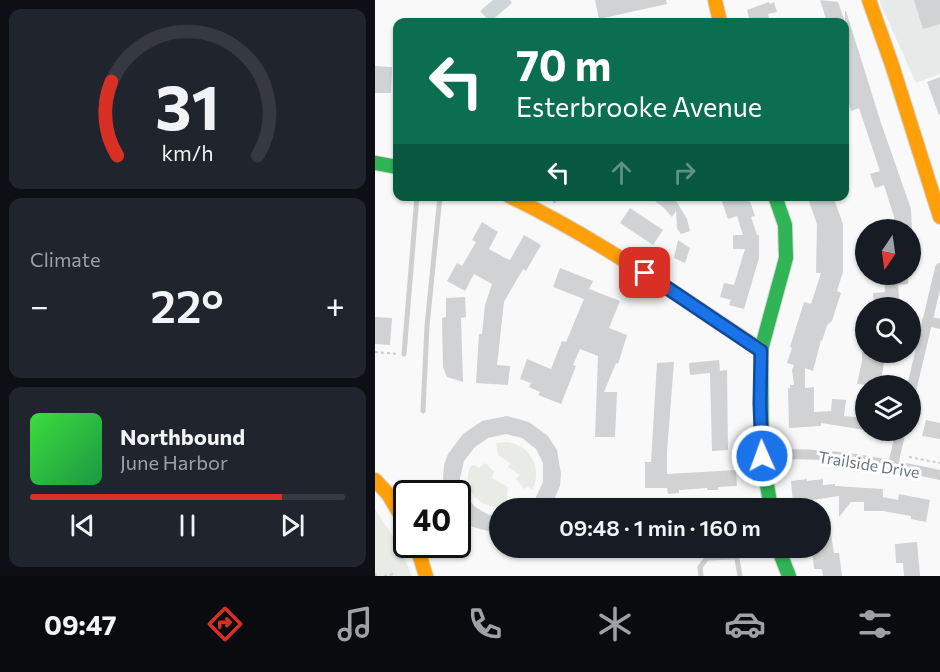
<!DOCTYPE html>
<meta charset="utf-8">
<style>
body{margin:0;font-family:Commissioner,sans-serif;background:#20242c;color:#f1f3f6;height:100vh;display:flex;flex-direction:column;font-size:22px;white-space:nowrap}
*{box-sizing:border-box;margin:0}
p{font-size:20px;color:#9ea1a6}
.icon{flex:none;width:33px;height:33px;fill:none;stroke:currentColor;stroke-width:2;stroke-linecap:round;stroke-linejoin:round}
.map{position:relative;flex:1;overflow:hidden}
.details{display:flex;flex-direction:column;gap:9px;padding:9px;background:#0d0f14;width:375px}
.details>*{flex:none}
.banner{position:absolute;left:18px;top:18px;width:456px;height:183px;border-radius:12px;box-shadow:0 2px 4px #0004;background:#0b6e4f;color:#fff;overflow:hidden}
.needle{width:39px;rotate:193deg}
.fabs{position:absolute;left:480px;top:219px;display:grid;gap:12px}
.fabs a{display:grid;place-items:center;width:66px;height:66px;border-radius:50%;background:#171b24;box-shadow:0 2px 4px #0004;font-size:30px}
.speed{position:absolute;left:18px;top:480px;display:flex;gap:12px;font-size:30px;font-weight:700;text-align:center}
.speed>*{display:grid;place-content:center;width:78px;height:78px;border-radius:50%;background:#171b24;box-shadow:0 2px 4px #0004;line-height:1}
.speed .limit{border:3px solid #111;border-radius:9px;background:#fff;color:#111}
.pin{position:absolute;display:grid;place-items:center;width:51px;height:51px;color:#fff;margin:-26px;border-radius:12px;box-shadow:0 3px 9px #0006}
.me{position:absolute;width:66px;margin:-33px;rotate:358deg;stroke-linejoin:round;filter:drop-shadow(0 0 4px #0008)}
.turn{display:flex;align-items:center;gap:21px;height:126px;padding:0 24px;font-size:27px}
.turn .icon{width:78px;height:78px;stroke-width:2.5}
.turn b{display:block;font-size:42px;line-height:51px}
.lanes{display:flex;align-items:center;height:57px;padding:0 24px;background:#0003;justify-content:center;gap:30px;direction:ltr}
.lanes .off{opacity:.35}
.big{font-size:45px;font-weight:600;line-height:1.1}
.details .widget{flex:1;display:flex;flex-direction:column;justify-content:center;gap:9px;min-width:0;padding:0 21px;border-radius:12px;background:#20242c}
.details .dial{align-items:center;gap:0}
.dial svg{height:156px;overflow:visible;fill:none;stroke:#363941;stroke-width:7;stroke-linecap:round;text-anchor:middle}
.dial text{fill:#f1f3f6;stroke:none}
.song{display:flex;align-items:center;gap:18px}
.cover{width:72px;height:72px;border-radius:9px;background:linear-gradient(135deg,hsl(120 70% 55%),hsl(140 70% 35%))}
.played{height:6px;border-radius:3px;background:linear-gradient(90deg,#d93025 80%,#363941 80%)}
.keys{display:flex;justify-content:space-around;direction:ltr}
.heat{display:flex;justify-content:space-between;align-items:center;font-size:33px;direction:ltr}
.trip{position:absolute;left:114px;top:498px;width:342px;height:60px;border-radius:30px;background:#171b24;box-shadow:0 2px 4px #0004;font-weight:600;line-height:60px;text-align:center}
.tabs{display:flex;height:96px;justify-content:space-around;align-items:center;background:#090b0e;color:#9ea1a6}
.tabs .icon{width:42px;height:42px}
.tabs .selected{color:#d93025}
.tabs b{font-size:27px;color:#f1f3f6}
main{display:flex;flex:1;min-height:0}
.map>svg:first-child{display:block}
</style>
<main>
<section class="details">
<div class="widget dial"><svg viewBox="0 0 100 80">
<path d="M14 69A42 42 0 1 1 86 69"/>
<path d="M14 69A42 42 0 0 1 11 31" stroke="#d93025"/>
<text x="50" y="56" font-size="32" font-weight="700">31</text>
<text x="50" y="72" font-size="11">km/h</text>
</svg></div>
<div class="widget"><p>Climate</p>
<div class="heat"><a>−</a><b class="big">22°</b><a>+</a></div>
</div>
<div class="widget">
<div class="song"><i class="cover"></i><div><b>Northbound</b><p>June Harbor</p></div></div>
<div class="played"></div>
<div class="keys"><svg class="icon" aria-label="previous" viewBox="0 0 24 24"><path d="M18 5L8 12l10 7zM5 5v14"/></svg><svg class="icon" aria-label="pause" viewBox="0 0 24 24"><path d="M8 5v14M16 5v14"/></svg><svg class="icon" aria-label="next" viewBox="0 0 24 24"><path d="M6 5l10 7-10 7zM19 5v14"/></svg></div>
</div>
</section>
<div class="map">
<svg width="565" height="576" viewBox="0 0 565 576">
<rect width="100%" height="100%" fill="#f9f9f9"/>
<path fill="#e8e9e9" d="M504 0H565V74L541 83Z"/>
<g fill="#e8ebe6">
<path d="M133 442C156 446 168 469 157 490L153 486 149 489 141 479 145 475 133 467 135 463 123 455 121 443Z"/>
<path d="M110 463 119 472 117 478 133 487 131 508C109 509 85 494 95 467L99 465 104 468Z"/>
<path d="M0 509 23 544 37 576H0Z"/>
</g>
<path fill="#ced6d9" d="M118 0H135L137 3 115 22 105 11Z"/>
<g fill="#d0d2d3">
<path d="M220 0H291L292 4 224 19Z"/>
<path d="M445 0 463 2 470 22V11H471L506 123 536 209 537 230H520L519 217 509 185 500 188 495 174 505 171 484 108 476 111 470 89V47L472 46 470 39V22H452Z"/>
<path d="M539 0H565V24L548 29Z"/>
<path d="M394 2 395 4 399 2 402 12 393 14 394 18 375 22 372 10Z"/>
<path d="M0 66 17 67 16 93H0Z"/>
<path d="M565 77V114L564 115 552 82Z"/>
<path d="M274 196H294L300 202V199L312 219 315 231 306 234 302 228 301 211 297 217 289 208Z"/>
<path d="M345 196H373L380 216 376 217 382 235H384V258L369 309 354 305 356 300 345 297 349 283 359 285 370 249H358V235H368L362 216 353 219Z"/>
<path d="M432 196H458L468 224V272L462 291 466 293 462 305 457 321 452 325 447 341 446 340 438 371 430 368V388L439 387V412L456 411 457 399 471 400 469 416 490 418V430L446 423V426L414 428 413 388H415V385H419L417 370 419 365 412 363 417 348 415 347 429 302 436 304 446 273H441L442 224Z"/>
<path d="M255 208 288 230 278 245 245 223Z"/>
<path d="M107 222 123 232 114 249 132 259 135 260 149 235 166 245 151 271 148 269 129 302 122 365 135 366 133 385 101 383 104 334H107L110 305 117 284 99 274 90 291 72 281 82 263 87 266 101 242 97 240Z"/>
<path d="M303 240 315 248 310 263 299 258Z"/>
<path d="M185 268 218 281 214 289 245 301 234 328 252 335 243 364 241 363 229 392H242L240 437H220L223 356 205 349 198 365 201 366 186 404 163 395 165 392 154 387 156 383 145 379 152 359 176 369 187 341 191 342 209 299 178 287Z"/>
<path d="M509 274H533V284L523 285 525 308H499L498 293 510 292Z"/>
<path d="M90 297 91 317 86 318 88 382 72 377 68 367 67 318 71 317V298Z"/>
<path d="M0 317 17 318 15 345 0 344Z"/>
<path d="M487 352H511L505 386 482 384 487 361Z"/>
<path d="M344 360 345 371 352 370 353 450 337 451 335 373 315 375 314 363Z"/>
<path d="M299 362 292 452V474L361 470 362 486 343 487V490H332V488L304 490V493L293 494 292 488H270V462H276L282 363Z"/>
<path d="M132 416 154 422 173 436 182 450 186 474 185 486 175 508H150L160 499 168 482V463L161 449 147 438 131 434 113 438 100 447 89 461 85 478 86 486 89 494 100 507 114 515 124 516V534L98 527 88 520 82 514V494H71L68 478 69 465 73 454 88 434 107 421Z"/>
<path d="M551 420 565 423V439L547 436Z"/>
<path d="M432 479V481L448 479V485L460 484V486L508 489V497L523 500 524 494 555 500 551 522 536 519V516L508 511H489V502H476L464 517V496L418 503 416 481Z"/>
<path d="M455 528 459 553H464L467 576H448L447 569H439L437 550 446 549V530Z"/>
<path d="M542 542 545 576H529L528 563H521L520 544Z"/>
</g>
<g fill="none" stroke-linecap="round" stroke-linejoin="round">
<defs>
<g id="fast">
<path d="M0 163 22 167"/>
<path d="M396 508 387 456 386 350 411 258 410 225 400 196"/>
<path d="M403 548 414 576"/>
</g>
<g id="slow">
<path d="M340 0 345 22"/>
<path d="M494 0 517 65 565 217"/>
<path d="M134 196C224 239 303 296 386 350"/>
<path d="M0 480 13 494 32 526"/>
<path d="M41 544 51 576"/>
</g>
</defs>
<use href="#fast" stroke="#d5d6d7" stroke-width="16"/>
<use href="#slow" stroke="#d5d6d7" stroke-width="16"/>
<g stroke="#cbcccd" stroke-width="2" stroke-dasharray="3 3" stroke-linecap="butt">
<path d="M179 203 183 196"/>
<path d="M0 352 23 354"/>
<path d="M534 457 565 463"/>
<path d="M0 573 1 576"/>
<path d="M9 576 18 574"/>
</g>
<g stroke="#cecfd0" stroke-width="5">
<path d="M29 354 42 196"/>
<path d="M48 411 52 326 65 196"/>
<path d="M332 548V558L360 557"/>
<path d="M360 548 365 576"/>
<path d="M326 576 325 567 332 558"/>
</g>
<g stroke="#cecfd0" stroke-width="10">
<path d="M552 321 565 324"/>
<path d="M536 391 565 268"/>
<path d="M387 456C446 449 507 463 565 475"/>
<path d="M518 465 526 430"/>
</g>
<use href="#fast" stroke="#30b455" stroke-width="14"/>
<use href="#slow" stroke="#ff9f0a" stroke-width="14"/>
</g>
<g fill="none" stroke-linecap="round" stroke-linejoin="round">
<defs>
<path id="route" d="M270 273 386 351 385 404 387 456"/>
</defs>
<use href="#route" stroke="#114b97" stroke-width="15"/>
<use href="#route" stroke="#1a73e8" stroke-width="10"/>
</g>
<g text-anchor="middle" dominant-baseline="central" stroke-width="6" stroke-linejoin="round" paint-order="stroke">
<g font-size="16" fill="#657683" stroke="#fff">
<text transform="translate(494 464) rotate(9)">Trailside Drive</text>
</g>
</g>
</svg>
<div class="fabs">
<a><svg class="needle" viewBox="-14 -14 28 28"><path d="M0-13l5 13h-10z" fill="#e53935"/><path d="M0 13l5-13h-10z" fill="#9ea1a6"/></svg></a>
<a><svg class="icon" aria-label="search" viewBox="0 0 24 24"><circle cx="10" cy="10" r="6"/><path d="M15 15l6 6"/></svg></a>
<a><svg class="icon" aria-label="layers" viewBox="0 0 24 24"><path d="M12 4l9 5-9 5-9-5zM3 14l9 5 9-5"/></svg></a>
</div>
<div class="speed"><div class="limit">40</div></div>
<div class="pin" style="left:270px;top:273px;background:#d93025"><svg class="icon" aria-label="arrive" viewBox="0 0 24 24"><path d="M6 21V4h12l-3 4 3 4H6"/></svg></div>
<svg class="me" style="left:387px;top:456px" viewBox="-20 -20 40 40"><circle r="17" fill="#1a73e8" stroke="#fff" stroke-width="3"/><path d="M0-11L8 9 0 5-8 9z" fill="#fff"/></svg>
<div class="trip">09:48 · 1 min · 160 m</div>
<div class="banner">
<div class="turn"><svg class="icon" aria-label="left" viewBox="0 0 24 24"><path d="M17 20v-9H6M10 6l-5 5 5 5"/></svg><div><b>70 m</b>Esterbrooke Avenue</div></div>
<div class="lanes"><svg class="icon" aria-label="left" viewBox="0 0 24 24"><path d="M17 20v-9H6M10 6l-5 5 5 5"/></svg><svg class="icon off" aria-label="ahead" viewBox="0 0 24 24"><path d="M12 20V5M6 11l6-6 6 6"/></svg><svg class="icon off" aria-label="right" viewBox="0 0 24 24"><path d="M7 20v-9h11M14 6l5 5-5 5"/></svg></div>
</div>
</div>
</main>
<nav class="tabs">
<b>09:47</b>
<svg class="icon selected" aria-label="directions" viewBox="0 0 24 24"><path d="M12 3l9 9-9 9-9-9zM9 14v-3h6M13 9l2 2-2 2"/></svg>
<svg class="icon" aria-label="music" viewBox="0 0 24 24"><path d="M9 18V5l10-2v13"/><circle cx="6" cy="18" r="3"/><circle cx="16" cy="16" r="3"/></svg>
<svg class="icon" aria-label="phone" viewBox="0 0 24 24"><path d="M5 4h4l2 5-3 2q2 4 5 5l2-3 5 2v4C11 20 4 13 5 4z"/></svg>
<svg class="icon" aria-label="climate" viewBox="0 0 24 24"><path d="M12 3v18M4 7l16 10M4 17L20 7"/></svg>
<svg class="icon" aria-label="car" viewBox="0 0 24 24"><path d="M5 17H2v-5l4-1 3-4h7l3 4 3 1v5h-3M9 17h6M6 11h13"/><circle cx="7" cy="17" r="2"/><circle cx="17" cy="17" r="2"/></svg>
<svg class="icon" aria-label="filters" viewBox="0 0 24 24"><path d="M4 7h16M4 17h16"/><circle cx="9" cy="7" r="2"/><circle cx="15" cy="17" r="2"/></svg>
</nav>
